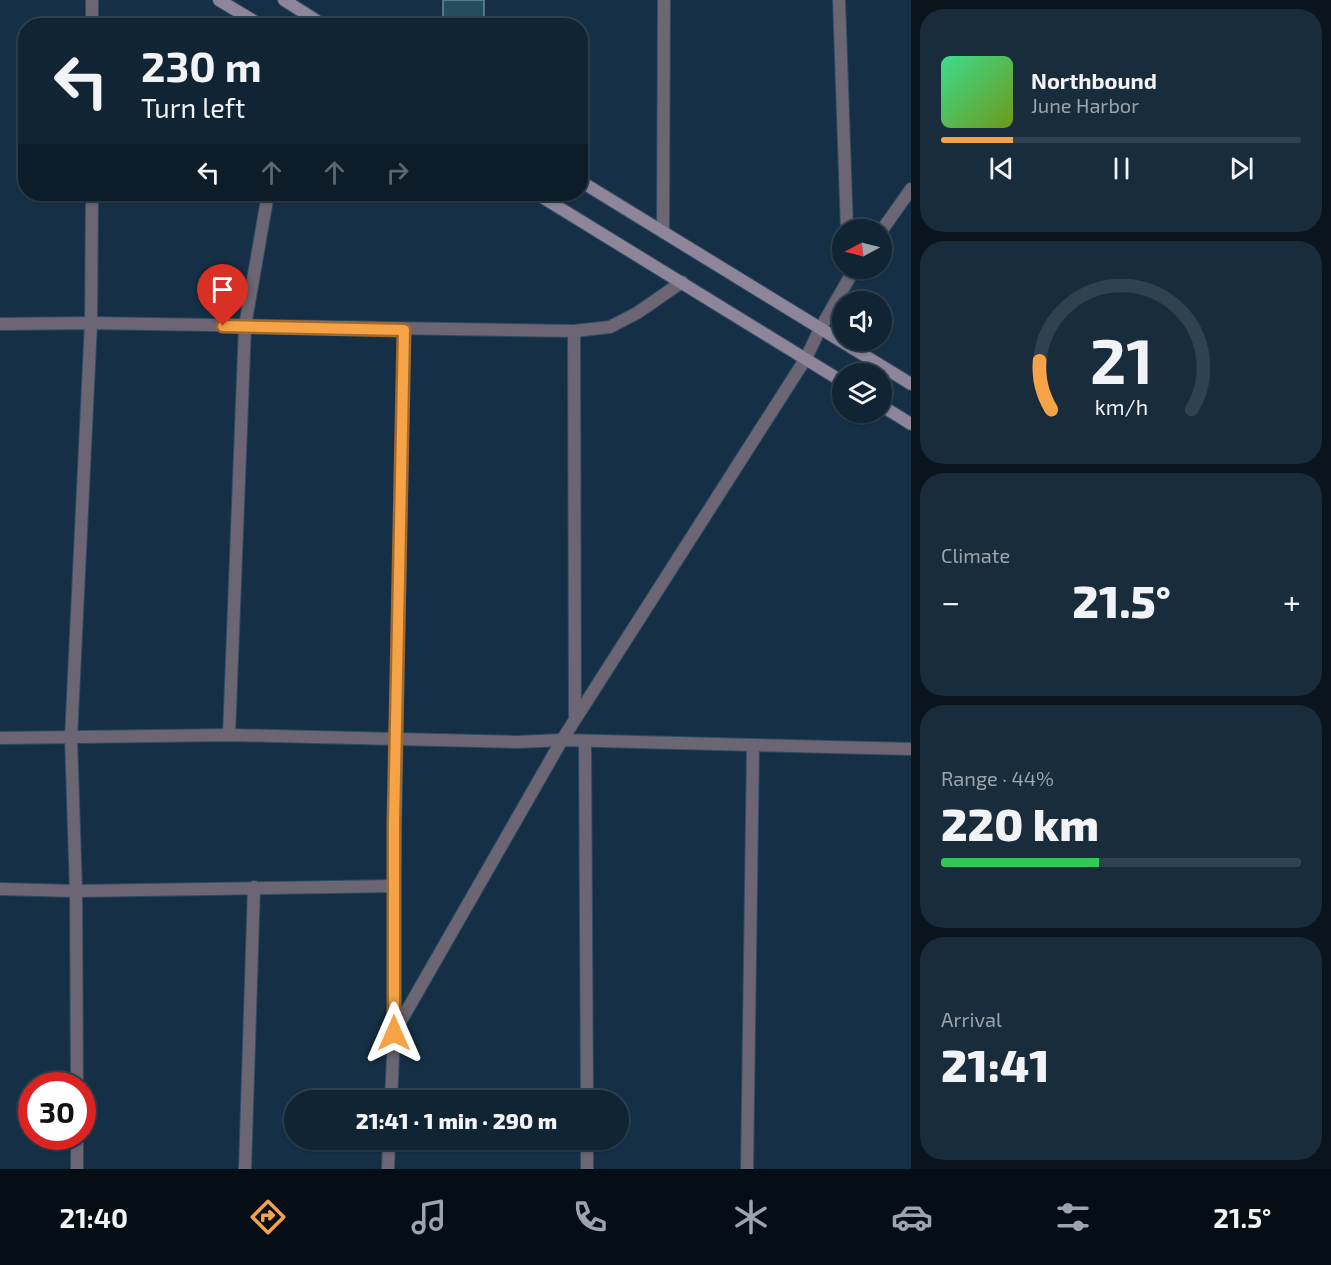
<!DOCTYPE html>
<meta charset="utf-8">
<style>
body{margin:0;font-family:"Exo 2",sans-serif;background:#192c3c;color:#f1f3f6;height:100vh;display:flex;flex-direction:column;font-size:22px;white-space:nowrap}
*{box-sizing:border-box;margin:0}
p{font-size:20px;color:#9ca4ac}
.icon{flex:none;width:33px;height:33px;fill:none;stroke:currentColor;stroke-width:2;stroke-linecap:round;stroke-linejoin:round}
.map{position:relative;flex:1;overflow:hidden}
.side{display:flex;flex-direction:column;gap:9px;padding:9px;background:#09141d;width:420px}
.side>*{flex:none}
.banner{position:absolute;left:18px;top:18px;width:570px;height:183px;border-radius:24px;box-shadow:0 2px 4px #0004,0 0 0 2px #30414f;background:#102434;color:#f1f3f6;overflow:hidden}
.needle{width:39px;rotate:263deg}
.controls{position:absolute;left:832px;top:219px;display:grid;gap:12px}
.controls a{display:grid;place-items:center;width:60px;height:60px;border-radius:50%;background:#102434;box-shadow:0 2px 4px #0004,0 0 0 2px #30414f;font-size:30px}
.speed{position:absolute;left:18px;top:1072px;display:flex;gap:12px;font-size:30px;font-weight:700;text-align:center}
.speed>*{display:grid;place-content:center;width:78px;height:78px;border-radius:50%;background:#102434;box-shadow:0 2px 4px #0004,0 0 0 2px #30414f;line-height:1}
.speed .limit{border:9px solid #d22;background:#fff;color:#111}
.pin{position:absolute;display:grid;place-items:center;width:51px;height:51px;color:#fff;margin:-62px -26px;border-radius:50% 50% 50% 0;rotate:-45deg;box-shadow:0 0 6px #0007}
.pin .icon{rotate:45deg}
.me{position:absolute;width:66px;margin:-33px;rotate:0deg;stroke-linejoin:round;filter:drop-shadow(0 0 4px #0008)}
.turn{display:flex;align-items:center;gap:21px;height:126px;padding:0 24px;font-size:27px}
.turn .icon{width:78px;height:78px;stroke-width:2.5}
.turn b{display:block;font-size:42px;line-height:51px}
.lanes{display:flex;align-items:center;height:57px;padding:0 24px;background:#0003;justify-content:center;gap:30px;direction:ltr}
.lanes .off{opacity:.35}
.big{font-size:45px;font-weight:800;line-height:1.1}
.side .card{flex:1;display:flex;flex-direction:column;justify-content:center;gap:9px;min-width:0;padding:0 21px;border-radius:24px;background:#192c3c}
.side .dial{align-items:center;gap:0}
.dial svg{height:156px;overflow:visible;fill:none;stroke:#30414f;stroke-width:7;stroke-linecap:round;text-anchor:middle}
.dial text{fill:#f1f3f6;stroke:none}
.song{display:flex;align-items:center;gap:18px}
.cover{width:72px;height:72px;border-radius:9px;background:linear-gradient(135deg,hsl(150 70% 55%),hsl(80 70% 35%))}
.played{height:6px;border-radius:3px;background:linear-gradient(90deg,#f6a247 20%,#30414f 20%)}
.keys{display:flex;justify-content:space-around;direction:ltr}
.heat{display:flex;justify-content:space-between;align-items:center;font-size:33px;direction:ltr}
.charge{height:9px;border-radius:4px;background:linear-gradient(90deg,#34c759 44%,#30414f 0)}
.trip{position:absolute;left:284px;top:1090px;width:345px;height:60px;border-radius:30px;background:#102434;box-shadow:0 2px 4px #0004,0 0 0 2px #30414f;font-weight:800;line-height:60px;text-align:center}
.tabs{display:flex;height:96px;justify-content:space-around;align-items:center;background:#060e15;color:#9ca4ac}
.tabs .icon{width:42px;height:42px}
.tabs .active{color:#f6a247}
.tabs b{font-size:27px;color:#f1f3f6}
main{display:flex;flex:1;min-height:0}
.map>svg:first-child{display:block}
</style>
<main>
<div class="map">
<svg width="911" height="1169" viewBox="0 0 911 1169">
<rect width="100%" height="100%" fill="#153046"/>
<rect fill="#254d5d" stroke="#618a9b" stroke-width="1.5" x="443" y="0" width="41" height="26"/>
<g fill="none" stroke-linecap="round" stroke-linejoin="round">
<defs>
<g id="street">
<path d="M839 0 847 230"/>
<path d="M92 26V0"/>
<path d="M300 26 305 13"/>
<path d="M882 230 911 189"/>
<path d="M663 232 664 0"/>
<path d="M0 324 91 323 574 331 610 327 637 313 682 282"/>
<path d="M574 331 575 718"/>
<path d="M229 735 245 326 268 194"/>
<path d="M0 738 229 735 517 742 562 740 911 749"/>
<path d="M585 741 587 1101"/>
<path d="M0 889 76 891 394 886"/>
<path d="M394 1033 562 740 806 358 820 329 855 268"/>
<path d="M77 1086 76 891 71 738 91 323 92 194"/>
<path d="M391 1101 394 1033V886L404 330"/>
<path d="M77 1137V1169"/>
<path d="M587 1140V1169"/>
<path d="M245 1169 254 887"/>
<path d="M388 1169 389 1140"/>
<path d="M747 1169 753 746"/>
</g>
<g id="secondary">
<path d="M219 0 262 26"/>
<path d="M284 0 325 26"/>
<path d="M580 181 911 384"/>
<path d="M537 194 843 382"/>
<path d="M882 406 911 424"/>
</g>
</defs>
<use href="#street" stroke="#324b60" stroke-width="14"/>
<use href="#secondary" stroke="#324b60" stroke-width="14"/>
<use href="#street" stroke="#6c6674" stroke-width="12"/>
<use href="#secondary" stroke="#8f859b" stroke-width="12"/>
</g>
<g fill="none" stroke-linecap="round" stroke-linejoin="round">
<defs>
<path id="route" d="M223 326 404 330 394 823V1033"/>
</defs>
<use href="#route" stroke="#a0692e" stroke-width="15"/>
<use href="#route" stroke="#f6a247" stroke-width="10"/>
</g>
</svg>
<div class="controls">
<a><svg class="needle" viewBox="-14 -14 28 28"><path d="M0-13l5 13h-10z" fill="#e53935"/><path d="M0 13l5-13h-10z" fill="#9ca4ac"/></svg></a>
<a><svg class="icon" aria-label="sound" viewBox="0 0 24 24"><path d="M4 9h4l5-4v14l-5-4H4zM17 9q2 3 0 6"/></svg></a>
<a><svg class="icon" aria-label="layers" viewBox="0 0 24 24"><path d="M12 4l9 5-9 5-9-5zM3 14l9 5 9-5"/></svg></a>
</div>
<div class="speed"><div class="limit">30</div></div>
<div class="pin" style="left:223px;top:326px;background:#d93025"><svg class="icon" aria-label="arrive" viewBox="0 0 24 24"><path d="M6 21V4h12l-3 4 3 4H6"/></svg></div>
<svg class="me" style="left:394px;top:1033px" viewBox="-20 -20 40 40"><path d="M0-17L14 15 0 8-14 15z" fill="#f6a247" stroke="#fff" stroke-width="4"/></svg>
<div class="trip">21:41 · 1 min · 290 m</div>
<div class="banner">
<div class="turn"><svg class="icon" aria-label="left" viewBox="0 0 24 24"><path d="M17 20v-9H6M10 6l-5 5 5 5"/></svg><div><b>230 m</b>Turn left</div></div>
<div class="lanes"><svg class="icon" aria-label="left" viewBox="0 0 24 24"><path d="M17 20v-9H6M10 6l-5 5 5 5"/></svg><svg class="icon off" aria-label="ahead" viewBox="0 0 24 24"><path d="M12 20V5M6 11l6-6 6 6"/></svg><svg class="icon off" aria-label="ahead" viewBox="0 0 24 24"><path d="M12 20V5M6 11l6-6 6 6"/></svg><svg class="icon off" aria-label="right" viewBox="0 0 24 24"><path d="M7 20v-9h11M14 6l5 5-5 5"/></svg></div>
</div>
</div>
<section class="side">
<div class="card">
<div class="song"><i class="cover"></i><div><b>Northbound</b><p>June Harbor</p></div></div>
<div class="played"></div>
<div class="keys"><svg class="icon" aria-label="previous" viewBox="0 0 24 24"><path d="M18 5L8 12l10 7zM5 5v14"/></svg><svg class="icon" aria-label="pause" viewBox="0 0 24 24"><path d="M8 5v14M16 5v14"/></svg><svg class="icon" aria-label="next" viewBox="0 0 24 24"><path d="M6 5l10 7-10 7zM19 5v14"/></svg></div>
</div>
<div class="card dial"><svg viewBox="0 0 100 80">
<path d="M14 69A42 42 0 1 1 86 69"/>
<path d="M14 69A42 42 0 0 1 8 44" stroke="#f6a247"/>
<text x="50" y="56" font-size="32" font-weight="700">21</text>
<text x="50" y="72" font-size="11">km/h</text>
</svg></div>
<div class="card"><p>Climate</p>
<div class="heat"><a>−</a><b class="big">21.5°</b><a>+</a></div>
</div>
<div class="card"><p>Range · 44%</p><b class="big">220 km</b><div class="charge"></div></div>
<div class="card"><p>Arrival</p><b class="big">21:41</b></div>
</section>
</main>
<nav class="tabs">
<b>21:40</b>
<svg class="icon active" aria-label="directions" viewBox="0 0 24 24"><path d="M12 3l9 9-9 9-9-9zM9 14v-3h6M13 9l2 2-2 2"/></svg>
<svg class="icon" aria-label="music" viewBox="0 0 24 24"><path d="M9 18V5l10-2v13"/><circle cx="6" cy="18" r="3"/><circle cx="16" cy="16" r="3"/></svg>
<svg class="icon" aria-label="phone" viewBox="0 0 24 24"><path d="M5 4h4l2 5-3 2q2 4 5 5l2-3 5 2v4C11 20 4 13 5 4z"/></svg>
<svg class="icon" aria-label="climate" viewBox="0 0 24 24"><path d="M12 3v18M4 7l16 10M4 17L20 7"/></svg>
<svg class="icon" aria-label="car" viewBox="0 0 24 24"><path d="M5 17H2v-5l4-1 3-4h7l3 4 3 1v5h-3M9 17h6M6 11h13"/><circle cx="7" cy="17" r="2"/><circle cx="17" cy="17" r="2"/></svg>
<svg class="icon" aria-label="filters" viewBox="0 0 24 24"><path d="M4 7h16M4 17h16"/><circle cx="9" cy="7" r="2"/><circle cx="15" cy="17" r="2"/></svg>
<b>21.5°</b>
</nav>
